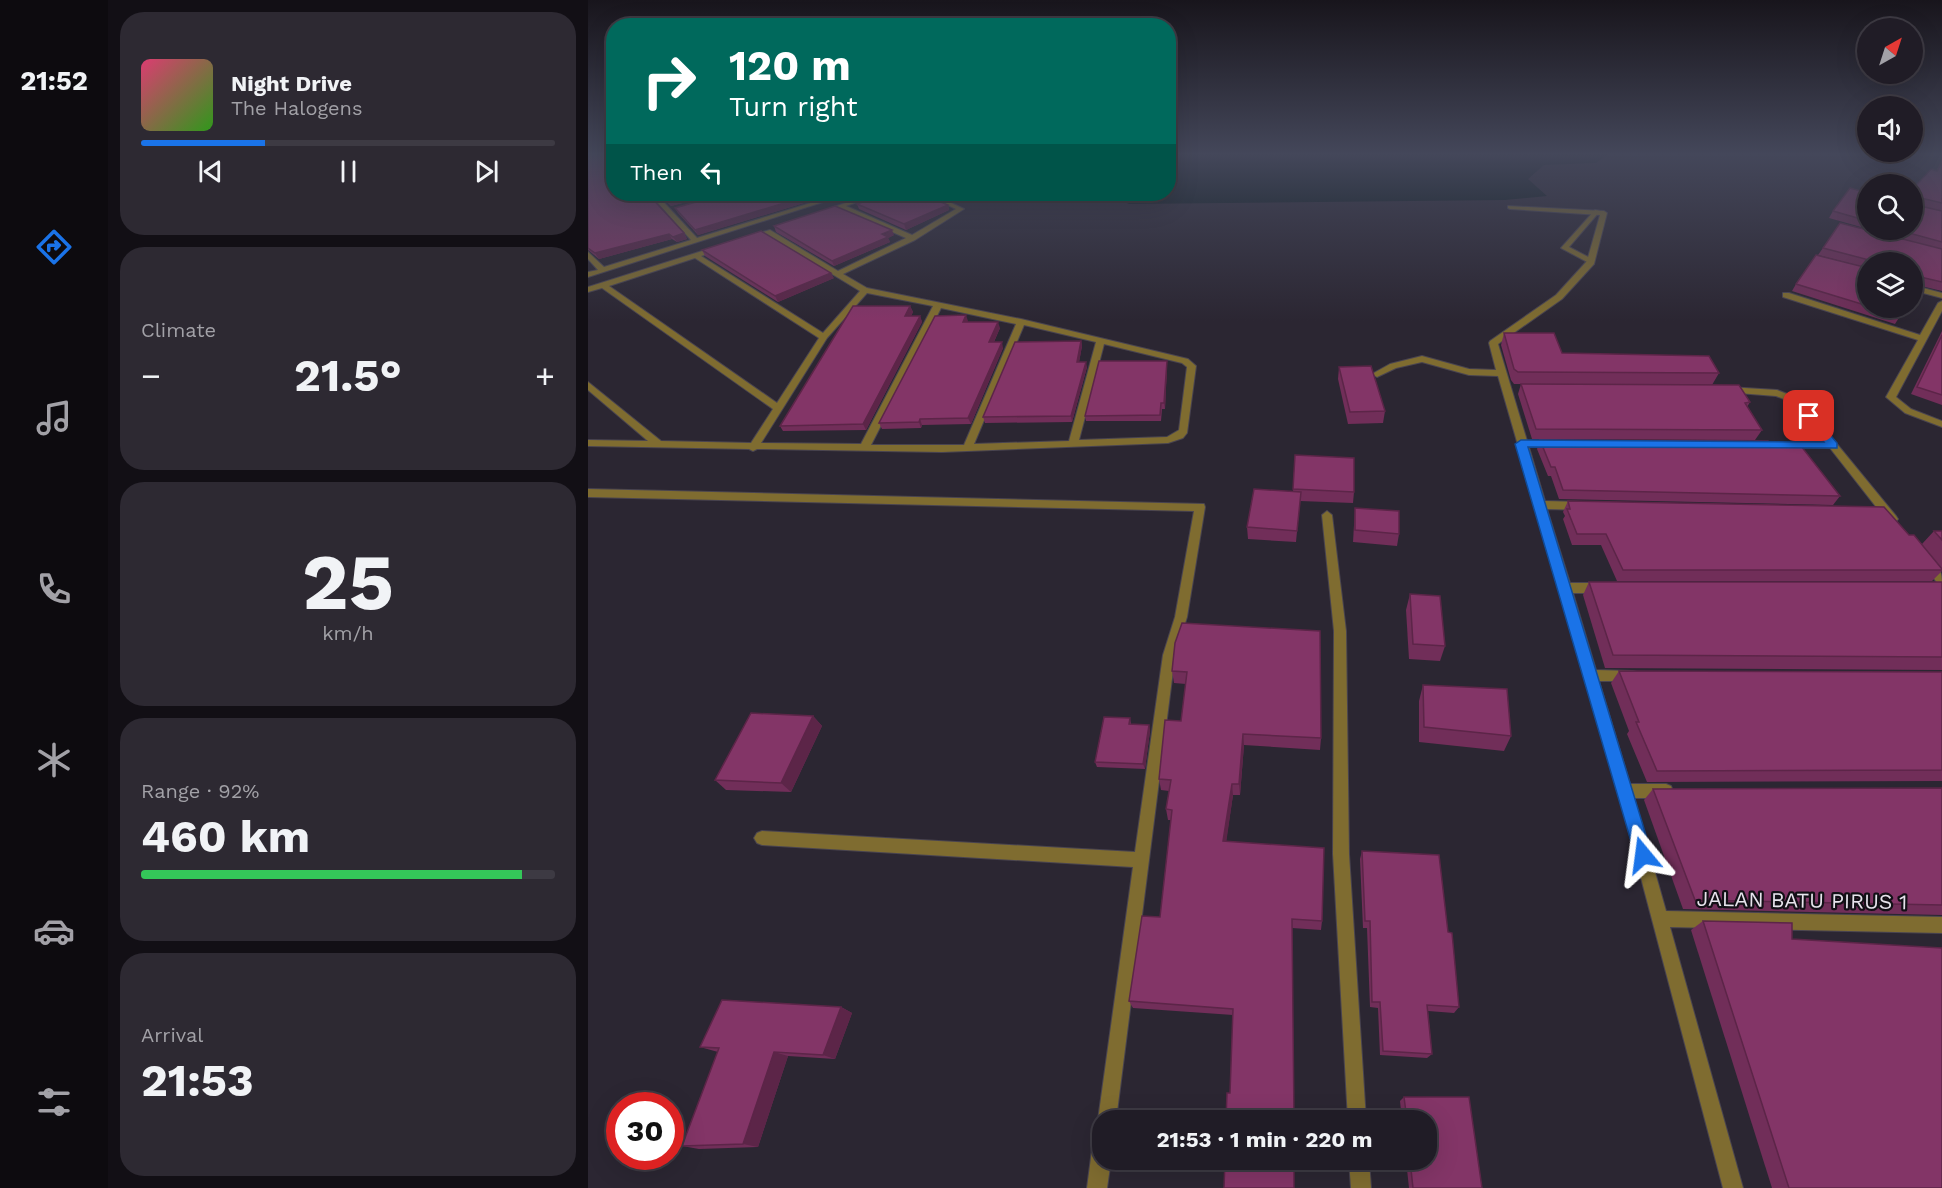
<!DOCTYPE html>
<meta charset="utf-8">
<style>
body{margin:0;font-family:"Work Sans",sans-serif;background:#2d2932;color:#f1f3f6;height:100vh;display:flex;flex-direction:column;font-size:22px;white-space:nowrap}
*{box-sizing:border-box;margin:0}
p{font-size:20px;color:#a2a1a7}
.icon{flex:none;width:33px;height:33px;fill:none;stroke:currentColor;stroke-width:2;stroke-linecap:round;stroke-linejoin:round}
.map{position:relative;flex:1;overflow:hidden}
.side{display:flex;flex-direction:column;gap:12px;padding:12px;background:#120f15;width:480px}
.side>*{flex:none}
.top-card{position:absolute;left:18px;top:18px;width:570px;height:183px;border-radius:24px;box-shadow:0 6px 24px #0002,0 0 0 2px #3d3a43;background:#00695c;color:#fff;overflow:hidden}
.needle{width:39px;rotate:39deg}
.fabs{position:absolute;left:1269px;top:18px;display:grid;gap:12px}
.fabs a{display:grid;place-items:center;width:66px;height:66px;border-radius:50%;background:#201c26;box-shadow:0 6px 24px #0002,0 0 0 2px #3d3a43;font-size:30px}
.speed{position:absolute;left:18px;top:1092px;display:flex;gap:12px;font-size:30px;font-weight:700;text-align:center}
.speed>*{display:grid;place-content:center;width:78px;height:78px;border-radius:50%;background:#201c26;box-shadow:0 6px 24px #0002,0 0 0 2px #3d3a43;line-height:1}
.speed .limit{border:9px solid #d22;background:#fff;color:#111}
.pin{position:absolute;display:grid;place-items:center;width:51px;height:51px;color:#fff;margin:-26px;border-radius:12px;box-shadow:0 3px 9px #0006}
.me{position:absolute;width:66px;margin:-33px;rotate:344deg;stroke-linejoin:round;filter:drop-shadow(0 0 4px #0008)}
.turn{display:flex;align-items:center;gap:21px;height:126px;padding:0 24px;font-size:27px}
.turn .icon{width:78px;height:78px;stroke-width:2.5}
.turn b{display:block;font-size:42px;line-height:51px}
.then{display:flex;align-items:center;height:57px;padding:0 24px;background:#0003;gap:12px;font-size:22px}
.big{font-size:45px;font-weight:700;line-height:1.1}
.side .widget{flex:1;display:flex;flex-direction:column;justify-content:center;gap:9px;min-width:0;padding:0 21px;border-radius:24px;background:#2d2932}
.side .dial{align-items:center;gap:0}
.dial b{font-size:78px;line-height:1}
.song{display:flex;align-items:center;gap:18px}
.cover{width:72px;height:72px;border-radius:9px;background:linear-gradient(135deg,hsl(340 70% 55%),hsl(110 70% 35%))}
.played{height:6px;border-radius:3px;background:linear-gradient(90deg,#1a73e8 30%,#3d3a43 30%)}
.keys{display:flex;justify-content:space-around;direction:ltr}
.heat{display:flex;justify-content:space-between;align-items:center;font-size:33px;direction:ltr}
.charge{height:9px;border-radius:4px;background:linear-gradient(90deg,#34c759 92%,#3d3a43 0)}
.trip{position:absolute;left:504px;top:1110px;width:345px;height:60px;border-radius:24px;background:#201c26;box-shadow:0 6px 24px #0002,0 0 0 2px #3d3a43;font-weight:700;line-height:60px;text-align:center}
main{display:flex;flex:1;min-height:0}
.dock{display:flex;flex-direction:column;width:108px;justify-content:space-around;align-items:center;background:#0d0b0f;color:#a2a1a7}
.dock .icon{width:42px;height:42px}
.dock .on{color:#1a73e8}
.dock b{font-size:27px;color:#f1f3f6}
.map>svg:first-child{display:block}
</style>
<main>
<nav class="dock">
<b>21:52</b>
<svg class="icon on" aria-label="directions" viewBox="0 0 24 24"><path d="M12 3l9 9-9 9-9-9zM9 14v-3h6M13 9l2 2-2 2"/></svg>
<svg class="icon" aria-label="music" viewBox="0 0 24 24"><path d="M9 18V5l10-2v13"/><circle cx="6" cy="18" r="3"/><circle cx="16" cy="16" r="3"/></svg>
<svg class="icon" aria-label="phone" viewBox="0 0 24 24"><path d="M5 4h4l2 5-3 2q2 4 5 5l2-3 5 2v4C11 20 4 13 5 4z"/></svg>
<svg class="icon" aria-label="climate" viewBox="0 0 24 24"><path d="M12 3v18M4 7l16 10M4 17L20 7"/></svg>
<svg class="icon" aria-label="car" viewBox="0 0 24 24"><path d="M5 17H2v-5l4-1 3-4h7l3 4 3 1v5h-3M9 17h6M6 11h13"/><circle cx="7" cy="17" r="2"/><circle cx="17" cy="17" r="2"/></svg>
<svg class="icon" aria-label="filters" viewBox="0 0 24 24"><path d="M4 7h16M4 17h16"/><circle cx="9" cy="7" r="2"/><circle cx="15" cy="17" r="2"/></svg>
</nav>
<section class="side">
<div class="widget">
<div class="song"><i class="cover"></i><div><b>Night Drive</b><p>The Halogens</p></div></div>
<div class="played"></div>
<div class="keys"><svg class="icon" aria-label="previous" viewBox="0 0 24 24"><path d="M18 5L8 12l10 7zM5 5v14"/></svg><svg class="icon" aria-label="pause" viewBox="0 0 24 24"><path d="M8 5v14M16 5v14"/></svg><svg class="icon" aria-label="next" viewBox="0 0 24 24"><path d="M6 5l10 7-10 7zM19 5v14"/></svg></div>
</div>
<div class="widget"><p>Climate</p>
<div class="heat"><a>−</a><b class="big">21.5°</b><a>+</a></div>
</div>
<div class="widget dial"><b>25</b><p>km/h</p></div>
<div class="widget"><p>Range · 92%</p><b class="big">460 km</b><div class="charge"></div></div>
<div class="widget"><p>Arrival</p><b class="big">21:53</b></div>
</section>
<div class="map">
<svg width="1354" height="1188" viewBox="0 0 1354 1188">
<rect width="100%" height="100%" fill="#2b2632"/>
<path fill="#031416" d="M581 154H1020L1008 163 956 165 940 179 959 196 917 200 541 204 518 194H580Z"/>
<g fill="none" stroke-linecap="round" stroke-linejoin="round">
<defs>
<path id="lane" d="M1007 210 1012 211 981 247 1006 260V264H1003L973 248Z"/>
<g id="street">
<path d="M62 194H68L109 238 252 194H260L0 277V272L10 270 0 259V252L16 267 103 240Z"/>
<path d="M283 194H291L258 206 324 235 368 209 337 194H344L376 209 327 240 255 274 279 288 433 319 600 359 608 366 599 433 595 438 580 443 354 452 169 449 165 451 161 449 0 446V440L60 441 0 390V382L73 441 163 443 185 409 14 288 0 292V287L130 246H133V250L113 256 235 333 272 291 175 232 182 230 250 271 318 238 252 209 235 214 232 212ZM107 258 231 338 189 403 21 286ZM279 293 345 306 273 444 173 443 239 338ZM353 308 428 324 376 445H283ZM436 325 508 342 481 441 386 444ZM516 344 594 363 599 367 591 430 579 437 491 440Z"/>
<path d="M920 206 1016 211 1019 213 1006 264 974 299 910 344 957 501 994 502 999 506 994 510 959 509 982 583H1012L1018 588 1012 593H985L1008 670 1044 671 1049 672 1051 676 1049 680 1044 681H1011L1042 784H1078L1083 786 1085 791 1083 796 1078 798H1046L1078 911 1354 917V933L1082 927 1155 1188H1135L1030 791 910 376 881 375 834 362 808 368 789 377 784 374 802 364 834 356 881 369 908 370 901 343 902 341 968 295 999 261 1012 215 922 209 920 208Z"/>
<path d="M1324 285 1354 293V298L1324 290Z"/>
<path d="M1195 293H1201L1332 335 1350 303 1354 301V311L1308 397 1323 409 1354 421V427L1317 413 1298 397 1330 340 1195 297Z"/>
<path d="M1140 387 1189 390 1212 399 1308 516 1310 519 1308 522H1300L1242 448 1164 447V443L1168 442H1237L1206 403 1188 396 1137 392 1135 390Z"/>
<path d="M0 489 616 504 617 507 599 617 587 655 528 1120H514V1128L510 1120 545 867 174 845 169 843 166 838 169 833 174 831 547 852 575 655 587 617 606 511 0 497Z"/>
<path d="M739 511 744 515 758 631 761 854 778 1120H760L745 854 746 631 734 515Z"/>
<path d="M1340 558C1352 562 1354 574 1354 585L1350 584 1334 562Z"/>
<path d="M514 1140V1160H523L519 1188H499L504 1150 507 1143Z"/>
<path d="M761 1160H781L783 1188H763Z"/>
</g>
</defs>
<use href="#lane" stroke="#494450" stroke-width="2"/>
<use href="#street" stroke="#494450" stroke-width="2"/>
<use href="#lane" fill="#7f6c30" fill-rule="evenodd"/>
<use href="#street" fill="#7f6c30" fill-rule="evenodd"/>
</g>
<g fill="#712e59">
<path d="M0 154 61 194 96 233 99 239 89 242 84 239 11 259 0 250Z"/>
<path d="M1354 160V291L1329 285 1324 262H1280V268L1230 255 1235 248 1301 235 1281 230H1324V190L1348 171Z"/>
<path d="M1280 193V229L1241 218 1245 211Z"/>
<path d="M71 194H129L83 206Z"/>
<path d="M227 194 229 199 110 235 90 213 87 208Z"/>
<path d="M269 204 360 205 361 210 318 230 271 209Z"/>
<path d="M186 226 306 235 300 238 302 242 246 266 188 232Z"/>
<path d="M114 250 246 278 190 302 117 256Z"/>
<path d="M1280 268V308H1317L1307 324 1204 291 1208 284Z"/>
<path d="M322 306 325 312 323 316H332L334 322 278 430 195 431 192 426Z"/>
<path d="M380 321 379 322 412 328 406 342 415 348 383 424 334 425 333 428 294 429 291 423Z"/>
<path d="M1354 331V405L1323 394Z"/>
<path d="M916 333 974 353 1131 373 1124 385 926 384 923 380 913 345Z"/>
<path d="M493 341 494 346 491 362 499 367 484 422 397 423 395 417Z"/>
<path d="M579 367 577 409H574L573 421H498L497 416Z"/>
<path d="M751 367 797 411 795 423 760 424 750 379Z"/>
<path d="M933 384 1162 402 1159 407 1174 430 1167 440 944 439 930 394Z"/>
<path d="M952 440 1184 447 1252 496 1245 505 971 499 963 476H960L949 449Z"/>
<path d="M707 455 766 492 765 503 712 501 708 542 660 539 659 527 705 492Z"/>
<path d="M980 501 1321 535 1334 544 1346 531H1354V571L1344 581H1029L1013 545H984L975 519 977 516 975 512Z"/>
<path d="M767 508 811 534 809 546 765 542Z"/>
<path d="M1001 582H1354V670L1017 668 995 595Z"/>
<path d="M822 594 857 646 852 661 821 659 818 610Z"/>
<path d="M587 643 733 738 732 750 656 745 652 795H645L638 841 734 921 733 930 704 928 642 1093 645 1015 545 1008 541 1001 572 917 583 820H580L578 809 581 791 573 790 571 779 593 721 598 684 586 683 584 671Z"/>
<path d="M1031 671 1354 672V781L1059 782 1039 734 1041 731 1023 683Z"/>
<path d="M835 685 923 736 916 751 831 742V701Z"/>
<path d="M225 716 234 726 203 792 138 790 127 780Z"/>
<path d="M542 718 543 724 561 725 562 731 557 769 509 767 507 762Z"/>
<path d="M1354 788V915L1095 909 1056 800 1065 789Z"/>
<path d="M774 851 860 932 871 1007 866 1013 840 1011 844 1054 839 1058 792 1055 790 1008 782 1007 779 928H775L772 859Z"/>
<path d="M1115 921 1204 939 1354 1188H1184L1103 930Z"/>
<path d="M253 1007 264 1013 247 1059 200 1056 170 1147 111 1149 94 1146 130 1052 112 1047Z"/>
<path d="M816 1097H881L894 1188H821L818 1160H838V1120H814L812 1101Z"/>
</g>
<g fill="#5c2548">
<path d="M107 194H129L83 206 80 201Z"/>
<path d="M227 194 229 199 110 235 107 230Z"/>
<path d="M360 205 361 210 318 230 316 224Z"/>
<path d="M304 230 306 235 300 238 302 242 246 266 244 261Z"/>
<path d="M96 233 99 239 89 242 85 237Z"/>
<path d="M81 234 84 239 11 259 7 253Z"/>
<path d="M243 273 246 278 190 302 187 296Z"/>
<path d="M322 306 325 312 320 322 317 316Z"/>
<path d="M378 315 380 321 377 328 375 322Z"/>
<path d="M332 316 334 322 278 430 275 424Z"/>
<path d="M410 322 412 328 403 348 401 342Z"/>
<path d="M493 341 494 346 490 368 489 362Z"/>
<path d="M414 342 415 348 383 424 380 418Z"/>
<path d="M579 361V367L577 409 576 403Z"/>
<path d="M498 362 499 367 484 422 483 416Z"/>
<path d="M332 419 334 425 333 428 331 422Z"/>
<path d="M225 716 234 726 203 792 193 783Z"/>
<path d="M561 725 562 731 557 769 555 764Z"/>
<path d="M655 734 656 745 652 795 651 784Z"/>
<path d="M644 784 645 795 637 851 635 841Z"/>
<path d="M253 1007 264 1013 247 1059 235 1055Z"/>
<path d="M186 1052 200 1056 170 1147 155 1144Z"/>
</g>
<g fill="#833567" stroke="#5c2548" stroke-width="1.5">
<path d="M0 154H20L23 157V154H26V194H60L96 233 85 237 81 234 7 253 0 248Z"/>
<path d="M1354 162V203L1329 197 1326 199 1328 205 1354 211V242L1310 230H1324V190L1343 169 1349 171Z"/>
<path d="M1262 188 1280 193V221L1245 211Z"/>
<path d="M72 194H107L80 201Z"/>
<path d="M136 194H226L107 230 87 208Z"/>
<path d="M297 194H334L360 205 316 224 269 204Z"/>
<path d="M247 206 304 230 294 234 300 237 244 261 186 226Z"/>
<path d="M1252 223 1354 249V282L1328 276 1329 285 1324 293V262H1285V261L1235 248Z"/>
<path d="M173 231 243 273 187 296 114 250Z"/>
<path d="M1228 255 1280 268V306L1208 284Z"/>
<path d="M265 306H322L317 316H332L275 424 192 426Z"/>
<path d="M1283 308H1317L1312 317Z"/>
<path d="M378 315 375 322H410L401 342H414L380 418 332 419 331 422 291 423 347 316Z"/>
<path d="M916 333H966L974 353 1121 356 1131 373 930 372 926 369Z"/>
<path d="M1354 335V395L1329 387Z"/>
<path d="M493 341 489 362H498L483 416 395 417 427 342Z"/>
<path d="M511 361H579L576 403H573L572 415 497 416Z"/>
<path d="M783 366 797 411 762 412 751 367Z"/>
<path d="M933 384 1151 385 1162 402 1157 403 1174 430 948 429Z"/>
<path d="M952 440 1180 441 1184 447 1213 446 1252 496 975 490 967 467H963Z"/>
<path d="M707 455 766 458V492L705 489Z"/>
<path d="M666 489 713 492 709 531 659 527Z"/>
<path d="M980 501 1296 507 1321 535H1326L1354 569V570H1035L1018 534H989L979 509H982Z"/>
<path d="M767 508 811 511V534L767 530Z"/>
<path d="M1346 531H1354V540Z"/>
<path d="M1001 582H1354V657L1025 655Z"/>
<path d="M822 594 852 596 857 646 825 644Z"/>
<path d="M594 623 732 631 733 738 655 734 651 784H644L635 841 736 848 734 921 704 919 706 1120H638L639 1093H642L645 1009 541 1001 554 916 572 917 584 810 578 809 583 780 571 779 577 720 593 721 599 672 584 671 587 643Z"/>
<path d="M1031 671 1354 672V770L1069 771 1048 722H1051Z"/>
<path d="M835 685 919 689 923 736 836 727Z"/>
<path d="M163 713 225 716 193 783 127 780Z"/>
<path d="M516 717 542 718 541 724 561 725 555 764 507 762Z"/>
<path d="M1354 788V905L1107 900 1065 789Z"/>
<path d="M774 851 851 855 860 932 864 933 871 1007 839 1005 844 1054 795 1051 792 1002H784L782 921H777Z"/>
<path d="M1115 921 1204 923V939L1354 948V1188H1201Z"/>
<path d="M134 1000 253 1007 235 1055 186 1052 155 1144 94 1146 131 1048 112 1047Z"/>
<path d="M816 1097H881L894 1188H825L822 1160H838V1120H819Z"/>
<path d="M637 1160H706V1188H636Z"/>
</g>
<linearGradient id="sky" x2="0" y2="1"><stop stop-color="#18151c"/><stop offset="0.48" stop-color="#44475a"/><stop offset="1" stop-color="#44475a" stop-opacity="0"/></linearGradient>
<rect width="1354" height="321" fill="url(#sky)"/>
<path fill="#1a73e8" stroke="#114b97" stroke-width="1.5" d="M1217 414H1225L1249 443V448L940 447 1064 855 1062 861 1055 864 1049 861 1047 855 927 444 933 440 1236 442 1216 416Z"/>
<g text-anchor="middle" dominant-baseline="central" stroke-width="4.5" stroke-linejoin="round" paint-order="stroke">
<g font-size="21" fill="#e7e3ec" stroke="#121016">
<text transform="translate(1214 900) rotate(1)">JALAN BATU PIRUS 1</text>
</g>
</g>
</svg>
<div class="fabs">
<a><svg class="needle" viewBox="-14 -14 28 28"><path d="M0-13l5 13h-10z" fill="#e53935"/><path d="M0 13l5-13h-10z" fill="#a2a1a7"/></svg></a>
<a><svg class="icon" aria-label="sound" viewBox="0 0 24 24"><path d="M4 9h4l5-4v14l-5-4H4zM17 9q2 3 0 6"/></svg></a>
<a><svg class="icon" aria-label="search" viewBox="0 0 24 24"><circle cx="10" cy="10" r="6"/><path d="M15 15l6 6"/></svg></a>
<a><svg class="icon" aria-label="layers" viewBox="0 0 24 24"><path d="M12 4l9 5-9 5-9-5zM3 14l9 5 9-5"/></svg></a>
</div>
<div class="speed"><div class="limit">30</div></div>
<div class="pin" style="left:1221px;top:416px;background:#d93025"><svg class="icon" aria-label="arrive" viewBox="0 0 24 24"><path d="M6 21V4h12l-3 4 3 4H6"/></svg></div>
<svg class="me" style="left:1055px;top:855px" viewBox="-20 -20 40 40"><path d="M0-17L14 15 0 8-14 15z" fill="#1a73e8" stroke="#fff" stroke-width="4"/></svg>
<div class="trip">21:53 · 1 min · 220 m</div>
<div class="top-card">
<div class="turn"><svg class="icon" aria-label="right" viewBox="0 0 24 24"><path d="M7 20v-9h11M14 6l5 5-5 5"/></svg><div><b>120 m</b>Turn right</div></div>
<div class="then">Then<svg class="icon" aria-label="left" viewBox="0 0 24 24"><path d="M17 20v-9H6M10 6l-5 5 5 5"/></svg></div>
</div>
</div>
</main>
